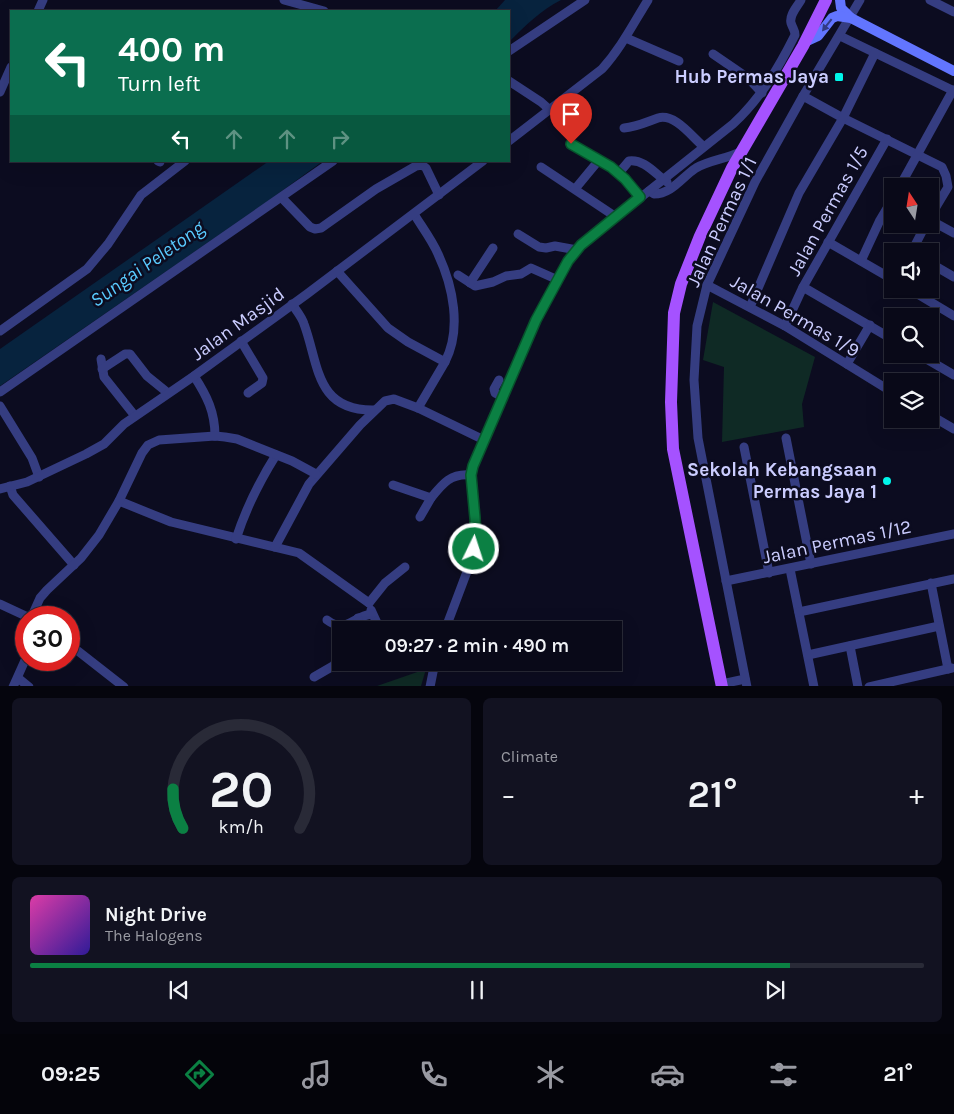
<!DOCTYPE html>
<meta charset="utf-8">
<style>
body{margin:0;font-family:Karla,sans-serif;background:#121221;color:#f1f3f6;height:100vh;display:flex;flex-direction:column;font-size:19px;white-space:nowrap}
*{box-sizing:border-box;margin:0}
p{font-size:16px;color:#999aa2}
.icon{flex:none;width:28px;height:28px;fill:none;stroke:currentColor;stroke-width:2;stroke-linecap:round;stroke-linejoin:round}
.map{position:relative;height:686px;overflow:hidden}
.side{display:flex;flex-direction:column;gap:12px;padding:12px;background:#05050d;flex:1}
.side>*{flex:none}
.hud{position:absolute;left:10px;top:10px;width:500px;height:152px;border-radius:0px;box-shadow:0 5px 20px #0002,0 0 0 1px #292a37;background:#0b6e4f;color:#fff;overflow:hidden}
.needle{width:32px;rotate:348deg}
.controls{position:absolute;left:884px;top:178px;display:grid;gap:10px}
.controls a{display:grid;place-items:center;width:55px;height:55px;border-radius:0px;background:#090918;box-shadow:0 5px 20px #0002,0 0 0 1px #292a37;font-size:25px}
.speed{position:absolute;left:15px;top:606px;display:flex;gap:10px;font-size:25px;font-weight:700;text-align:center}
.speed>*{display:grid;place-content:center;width:65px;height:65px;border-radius:50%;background:#090918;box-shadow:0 5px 20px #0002,0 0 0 1px #292a37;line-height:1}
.speed .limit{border:8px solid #d22;background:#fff;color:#111}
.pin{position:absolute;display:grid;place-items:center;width:42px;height:42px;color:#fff;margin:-51px -21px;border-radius:50% 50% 50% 0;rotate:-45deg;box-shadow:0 0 5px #0007}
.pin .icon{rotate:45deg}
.me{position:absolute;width:55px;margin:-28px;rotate:4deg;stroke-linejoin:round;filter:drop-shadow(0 0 4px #0008)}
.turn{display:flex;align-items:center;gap:18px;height:105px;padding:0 25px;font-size:22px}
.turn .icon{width:65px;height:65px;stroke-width:2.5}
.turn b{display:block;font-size:35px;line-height:42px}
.lanes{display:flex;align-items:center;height:48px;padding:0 25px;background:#0003;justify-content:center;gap:25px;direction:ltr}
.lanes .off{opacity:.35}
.big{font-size:38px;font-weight:600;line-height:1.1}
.side .widget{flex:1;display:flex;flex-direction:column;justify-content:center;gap:8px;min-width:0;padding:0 18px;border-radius:8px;background:#121221}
.side .dial{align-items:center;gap:0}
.dial svg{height:130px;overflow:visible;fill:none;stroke:#292a37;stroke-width:7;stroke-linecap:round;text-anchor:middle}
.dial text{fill:#f1f3f6;stroke:none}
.song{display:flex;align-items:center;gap:15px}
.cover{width:60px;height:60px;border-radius:8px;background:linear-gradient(135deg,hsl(320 70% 55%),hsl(250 70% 35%))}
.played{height:5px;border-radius:2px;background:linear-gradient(90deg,#0b8043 85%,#292a37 85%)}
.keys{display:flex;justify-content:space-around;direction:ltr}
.heat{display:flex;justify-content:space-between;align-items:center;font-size:28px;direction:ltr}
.side .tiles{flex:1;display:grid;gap:12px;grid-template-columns:1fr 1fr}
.widget:last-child{grid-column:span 2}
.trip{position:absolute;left:332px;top:621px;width:290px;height:50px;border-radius:0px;background:#090918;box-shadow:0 5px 20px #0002,0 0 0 1px #292a37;font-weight:600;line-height:50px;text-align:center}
.menu{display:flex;height:80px;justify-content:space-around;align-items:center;background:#04040a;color:#999aa2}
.menu .icon{width:35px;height:35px}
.menu .selected{color:#0b8043}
.menu b{font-size:22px;color:#f1f3f6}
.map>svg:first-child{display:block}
</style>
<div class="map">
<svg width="954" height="687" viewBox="0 0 954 687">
<rect width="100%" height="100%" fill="#0c0c20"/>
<g fill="#0f2a25">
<path d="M713 302 815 357 802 404 804 427 722 442 724 367 703 360Z"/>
<path d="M426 669 421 686H377Z"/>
</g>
<g fill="#07233e">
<path d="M505 0H561C541 10 525 26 509 42V11H495Z"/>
<path d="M269 161H323L268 201 0 386V349Z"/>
</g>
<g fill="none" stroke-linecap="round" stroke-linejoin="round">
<g stroke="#353d81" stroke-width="9">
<path d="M284 0 324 11"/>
<path d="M930 0 954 12"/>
<path d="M38 11 43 0"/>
<path d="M840 36 954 91"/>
<path d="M626 38 679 61"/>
<path d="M509 51 585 0"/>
<path d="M713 54 748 78 762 93"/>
<path d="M748 78 770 81"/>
<path d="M509 81 541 102 550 110"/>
<path d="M0 92 11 67"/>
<path d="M803 96 843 118 942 167 946 176 948 187 930 217"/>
<path d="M624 128C637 127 646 122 658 118 675 113 692 137 703 146"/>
<path d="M509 141 602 69C621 48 633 24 648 0"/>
<path d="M571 144 611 167 625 179 640 197"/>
<path d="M158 161 160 162"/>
<path d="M541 167 616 217"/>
<path d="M618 174 629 161C645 159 656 175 667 182"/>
<path d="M900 186 953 90"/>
<path d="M575 189 599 160"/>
<path d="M649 191 654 194C672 194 682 177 696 168 710 160 726 159 740 152"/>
<path d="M282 198 310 227 315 229 321 228 376 189 416 166 422 165 426 168 439 195"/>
<path d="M414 214C422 227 432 240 438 254 453 286 462 329 445 362"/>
<path d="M930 220 954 233"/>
<path d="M518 234 539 247 546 248 555 246 577 250"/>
<path d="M828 242 892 279"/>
<path d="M912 251 926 224"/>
<path d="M861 261 880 220 892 200"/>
<path d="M930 263 954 277"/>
<path d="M337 271 388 328 408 342 445 362 418 408"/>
<path d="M458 275 475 286 493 282 506 276 521 274 531 268 558 280"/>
<path d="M470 283 493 248"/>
<path d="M707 285 785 326 892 392"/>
<path d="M803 287 892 339"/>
<path d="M909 289 954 316"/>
<path d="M292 304C296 310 302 317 304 324 319 364 315 411 374 410"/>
<path d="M750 307 799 193 843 118 875 53"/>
<path d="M785 326 803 287 887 139"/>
<path d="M0 331 87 269 108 244 141 195 185 161"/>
<path d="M241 341 263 378 262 383 248 393"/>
<path d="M918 354 954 375"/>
<path d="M101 359 104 377 135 416"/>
<path d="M847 364 870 325"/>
<path d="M102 369 125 354H130L147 376 168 393"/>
<path d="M194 376C207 396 215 412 215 436"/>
<path d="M499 380 494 389 495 393 503 397"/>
<path d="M0 392 333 161"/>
<path d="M0 406 32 458 39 477"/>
<path d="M930 415 954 429"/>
<path d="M786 438 811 564"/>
<path d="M744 447 769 573"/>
<path d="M393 485 431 498C443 483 451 473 471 475"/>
<path d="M10 486 13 495 74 565"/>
<path d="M0 489 27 482 86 454 104 444 124 424 194 376 307 294 483 161"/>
<path d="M119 501 171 522 299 553 369 603"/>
<path d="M420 517 431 498"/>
<path d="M236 539C246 508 259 482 276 455"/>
<path d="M275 547 309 484 360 425 385 401 394 399 418 408 484 440"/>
<path d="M790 569 814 687"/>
<path d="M726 581 954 534"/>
<path d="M931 583 948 669"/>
<path d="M369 603 385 583 405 567"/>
<path d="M0 604 30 618"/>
<path d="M371 610 377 623 384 630"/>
<path d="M799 612 954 579"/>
<path d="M31 618 40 598 47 590 81 558 99 535 119 501 142 453 148 445 159 440 215 436 225 437 237 439 292 461 316 474"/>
<path d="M327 620C347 635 352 616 372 614"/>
<path d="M356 630 358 618"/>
<path d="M445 630 471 561 476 538 471 475 473 466 536 319 568 261 581 245 733 124C760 99 778 69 795 35 795 30 793 29 791 23 789 15 797 7 801 0"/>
<path d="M69 644 124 687"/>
<path d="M850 646 858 687"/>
<path d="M808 655 939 626"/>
<path d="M314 677 333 666 341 656"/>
<path d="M18 678 29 687"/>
<path d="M722 684 745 679"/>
<path d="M13 687 26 658"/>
<path d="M430 687 435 662"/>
<path d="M747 687 698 438 694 380 697 326 707 285 755 182 803 96 860 0"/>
<path d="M869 687 952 668"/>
</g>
<g stroke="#6275ff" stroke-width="10">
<path d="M840 0 841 8 851 18"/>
<path d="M805 42 818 36 832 18 837 16 851 18 954 71"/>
</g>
<path stroke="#a552ff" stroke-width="12" d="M722 687 673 449 671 402 674 313 681 284 700 236 732 168 803 46 826 0"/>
</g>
<defs><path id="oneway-solid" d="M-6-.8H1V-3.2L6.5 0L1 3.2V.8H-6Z" transform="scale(1.25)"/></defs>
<use fill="#333b84" href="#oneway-solid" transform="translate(827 25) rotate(128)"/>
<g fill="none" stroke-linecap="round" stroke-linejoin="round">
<defs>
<path id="route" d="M474 549 476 538 475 518 471 475 473 466 536 320 568 261 581 245 640 197 625 179 611 167 571 144"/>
</defs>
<use href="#route" stroke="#07532c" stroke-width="12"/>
<use href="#route" stroke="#0b8043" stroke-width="9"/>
</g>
<g fill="#00f6ea" stroke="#0c0c20" stroke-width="2">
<rect x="834" y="72" width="10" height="10" rx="2.5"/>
<circle cx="887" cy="481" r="5"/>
</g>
<g text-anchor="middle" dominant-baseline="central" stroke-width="5" stroke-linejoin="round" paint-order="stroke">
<g font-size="19" font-weight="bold" fill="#cbcdff" stroke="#0c0c20" text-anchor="end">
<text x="829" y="77">Hub Permas Jaya</text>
<text x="877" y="470">Sekolah Kebangsaan<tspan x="877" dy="22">Permas Jaya 1</tspan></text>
</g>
<g font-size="19" fill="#cbcdff" stroke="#0c0c20">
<text transform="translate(828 211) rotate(-61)">Jalan Permas 1/5</text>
<text transform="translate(722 222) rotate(-65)">Jalan Permas 1/1</text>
<text transform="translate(795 316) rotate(30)">Jalan Permas 1/9</text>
<text transform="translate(238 324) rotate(-36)">Jalan Masjid</text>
<text transform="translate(837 542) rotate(-12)">Jalan Permas 1/12</text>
</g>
<g font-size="20" font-style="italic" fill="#59cbff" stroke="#0c0c20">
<text transform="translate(147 264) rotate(-35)">Sungai Peletong</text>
</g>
</g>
</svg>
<div class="controls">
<a><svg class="needle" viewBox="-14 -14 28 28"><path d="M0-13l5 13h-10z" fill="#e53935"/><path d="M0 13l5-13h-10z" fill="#999aa2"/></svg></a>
<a><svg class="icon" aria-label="sound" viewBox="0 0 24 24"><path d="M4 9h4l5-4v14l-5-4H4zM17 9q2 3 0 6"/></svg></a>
<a><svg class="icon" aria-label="search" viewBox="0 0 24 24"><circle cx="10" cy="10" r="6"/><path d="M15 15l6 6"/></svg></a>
<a><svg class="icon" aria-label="layers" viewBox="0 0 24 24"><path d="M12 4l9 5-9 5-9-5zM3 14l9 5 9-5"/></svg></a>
</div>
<div class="speed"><div class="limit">30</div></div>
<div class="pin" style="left:571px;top:144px;background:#d93025"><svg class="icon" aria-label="arrive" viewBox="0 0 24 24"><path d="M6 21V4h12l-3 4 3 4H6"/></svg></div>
<svg class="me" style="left:474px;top:549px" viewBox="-20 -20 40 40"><circle r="17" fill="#0b8043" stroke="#fff" stroke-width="3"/><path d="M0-11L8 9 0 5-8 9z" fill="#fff"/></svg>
<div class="trip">09:27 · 2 min · 490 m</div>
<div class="hud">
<div class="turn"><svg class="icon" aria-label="left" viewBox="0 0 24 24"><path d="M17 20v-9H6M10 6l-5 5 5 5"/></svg><div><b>400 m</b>Turn left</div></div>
<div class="lanes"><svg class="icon" aria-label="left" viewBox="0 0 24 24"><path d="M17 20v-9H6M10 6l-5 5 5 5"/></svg><svg class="icon off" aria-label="ahead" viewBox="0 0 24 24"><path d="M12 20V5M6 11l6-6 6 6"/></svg><svg class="icon off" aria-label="ahead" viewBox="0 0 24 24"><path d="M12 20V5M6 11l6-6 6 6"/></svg><svg class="icon off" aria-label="right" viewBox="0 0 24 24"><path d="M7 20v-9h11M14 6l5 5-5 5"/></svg></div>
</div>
</div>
<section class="side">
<div class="tiles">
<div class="widget dial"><svg viewBox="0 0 100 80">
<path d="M14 69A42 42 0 1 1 86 69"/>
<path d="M14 69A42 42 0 0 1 8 45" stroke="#0b8043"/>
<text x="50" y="56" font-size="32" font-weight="700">20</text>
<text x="50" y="72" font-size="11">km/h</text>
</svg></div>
<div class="widget"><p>Climate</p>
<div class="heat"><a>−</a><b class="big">21°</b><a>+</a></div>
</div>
<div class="widget">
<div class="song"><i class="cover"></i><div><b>Night Drive</b><p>The Halogens</p></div></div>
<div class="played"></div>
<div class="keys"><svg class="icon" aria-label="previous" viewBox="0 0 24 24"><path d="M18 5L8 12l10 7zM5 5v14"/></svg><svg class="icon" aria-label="pause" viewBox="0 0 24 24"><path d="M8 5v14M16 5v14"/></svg><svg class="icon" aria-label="next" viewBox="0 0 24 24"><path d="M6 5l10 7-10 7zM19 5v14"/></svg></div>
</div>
</div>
</section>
<nav class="menu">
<b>09:25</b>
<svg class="icon selected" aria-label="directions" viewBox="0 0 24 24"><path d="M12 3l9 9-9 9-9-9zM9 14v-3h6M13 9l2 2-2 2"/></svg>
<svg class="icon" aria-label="music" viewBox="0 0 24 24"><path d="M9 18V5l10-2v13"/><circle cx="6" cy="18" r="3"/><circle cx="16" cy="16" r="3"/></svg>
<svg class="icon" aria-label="phone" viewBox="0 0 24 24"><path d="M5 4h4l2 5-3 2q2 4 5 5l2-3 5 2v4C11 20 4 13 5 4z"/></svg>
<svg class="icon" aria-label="climate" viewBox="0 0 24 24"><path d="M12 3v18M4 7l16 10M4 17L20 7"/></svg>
<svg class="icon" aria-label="car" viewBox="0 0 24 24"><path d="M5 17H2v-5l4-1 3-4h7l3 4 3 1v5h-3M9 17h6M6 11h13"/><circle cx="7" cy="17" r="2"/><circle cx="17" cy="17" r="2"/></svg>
<svg class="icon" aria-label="filters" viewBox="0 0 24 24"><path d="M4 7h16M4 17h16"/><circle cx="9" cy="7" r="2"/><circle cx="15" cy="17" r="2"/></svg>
<b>21°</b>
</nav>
